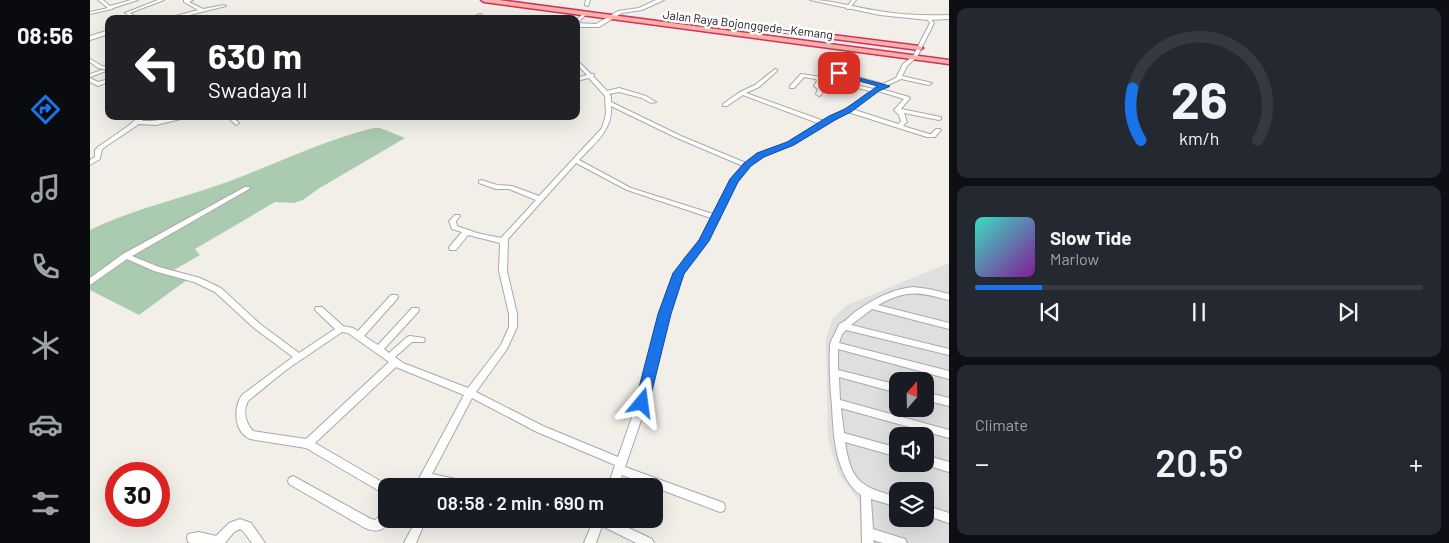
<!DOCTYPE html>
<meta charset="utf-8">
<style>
body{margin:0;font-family:Barlow,sans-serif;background:#242831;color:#f1f3f6;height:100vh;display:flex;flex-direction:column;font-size:19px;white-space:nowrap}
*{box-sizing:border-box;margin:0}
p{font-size:16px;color:#9ea1a6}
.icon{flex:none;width:28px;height:28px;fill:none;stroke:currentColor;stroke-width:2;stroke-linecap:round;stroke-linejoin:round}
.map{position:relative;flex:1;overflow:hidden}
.side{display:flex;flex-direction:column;gap:8px;padding:8px;background:#0d0f14;width:500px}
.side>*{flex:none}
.top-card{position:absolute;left:15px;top:15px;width:475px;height:105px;border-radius:10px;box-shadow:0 5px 20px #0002;background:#202124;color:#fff;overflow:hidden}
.needle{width:32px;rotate:20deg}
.tools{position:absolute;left:799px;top:372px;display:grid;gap:10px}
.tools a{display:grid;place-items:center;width:45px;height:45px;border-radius:10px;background:#171b24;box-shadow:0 5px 20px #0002;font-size:25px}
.speed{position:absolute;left:15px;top:462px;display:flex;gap:10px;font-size:25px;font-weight:700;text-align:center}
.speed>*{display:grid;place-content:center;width:65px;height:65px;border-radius:50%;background:#171b24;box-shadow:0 5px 20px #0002;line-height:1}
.speed .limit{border:8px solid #d22;background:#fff;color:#111}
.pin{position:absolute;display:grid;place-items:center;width:42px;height:42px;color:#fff;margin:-21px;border-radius:10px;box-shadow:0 2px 8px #0006}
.me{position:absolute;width:55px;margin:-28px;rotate:16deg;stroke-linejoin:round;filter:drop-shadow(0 0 4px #0008)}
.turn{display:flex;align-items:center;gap:18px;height:105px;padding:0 20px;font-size:22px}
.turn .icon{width:65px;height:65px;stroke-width:2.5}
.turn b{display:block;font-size:35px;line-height:42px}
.big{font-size:38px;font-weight:600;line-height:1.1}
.side .card{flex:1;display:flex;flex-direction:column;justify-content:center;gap:8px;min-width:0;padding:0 18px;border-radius:10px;background:#242831}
.side .dial{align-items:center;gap:0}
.dial svg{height:130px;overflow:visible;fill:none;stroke:#363941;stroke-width:7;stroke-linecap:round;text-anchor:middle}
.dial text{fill:#f1f3f6;stroke:none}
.song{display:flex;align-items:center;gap:15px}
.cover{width:60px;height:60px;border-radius:8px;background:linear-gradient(135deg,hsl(170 70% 55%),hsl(290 70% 35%))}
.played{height:5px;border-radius:2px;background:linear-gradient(90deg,#1a73e8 15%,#363941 15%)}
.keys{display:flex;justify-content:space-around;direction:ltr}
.heat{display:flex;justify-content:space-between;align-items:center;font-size:28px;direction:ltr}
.trip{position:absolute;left:288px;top:478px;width:285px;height:50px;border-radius:10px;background:#171b24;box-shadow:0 5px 20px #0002;font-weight:600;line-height:50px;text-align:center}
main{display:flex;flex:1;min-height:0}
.tab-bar{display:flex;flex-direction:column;width:90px;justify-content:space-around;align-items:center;background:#090b0e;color:#9ea1a6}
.tab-bar .icon{width:35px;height:35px}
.tab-bar .on{color:#1a73e8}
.tab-bar b{font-size:22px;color:#f1f3f6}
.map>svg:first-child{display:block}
</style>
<main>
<nav class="tab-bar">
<b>08:56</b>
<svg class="icon on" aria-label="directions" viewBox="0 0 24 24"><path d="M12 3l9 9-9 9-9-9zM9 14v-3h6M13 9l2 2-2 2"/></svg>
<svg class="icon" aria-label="music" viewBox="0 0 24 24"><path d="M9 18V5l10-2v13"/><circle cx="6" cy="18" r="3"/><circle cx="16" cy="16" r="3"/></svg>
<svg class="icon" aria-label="phone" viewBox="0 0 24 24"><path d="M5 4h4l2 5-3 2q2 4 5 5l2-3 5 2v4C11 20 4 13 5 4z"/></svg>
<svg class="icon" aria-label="climate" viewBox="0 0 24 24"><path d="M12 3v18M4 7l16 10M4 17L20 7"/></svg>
<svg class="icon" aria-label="car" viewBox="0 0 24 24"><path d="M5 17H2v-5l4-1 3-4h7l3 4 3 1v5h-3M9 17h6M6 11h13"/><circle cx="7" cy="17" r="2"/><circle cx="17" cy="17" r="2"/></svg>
<svg class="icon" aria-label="filters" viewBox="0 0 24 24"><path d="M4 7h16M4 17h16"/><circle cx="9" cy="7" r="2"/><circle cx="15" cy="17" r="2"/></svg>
</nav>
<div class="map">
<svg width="859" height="543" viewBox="0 0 859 543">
<rect width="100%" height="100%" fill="#f2efe9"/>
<path fill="#e0dfdf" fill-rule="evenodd" d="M859 263V543H771L769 501 748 472 738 439 736 338 743 318 757 305ZM808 381H835V409H808ZM808 436H835V464H808ZM808 491H835V519H808Z"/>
<path fill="#aacbaf" d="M284 128H290L315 138 228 189 213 200 204 203 185 202 105 249 110 255 84 270 101 277 49 315 0 290V230C45 208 94 198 140 181 188 163 234 140 284 128Z"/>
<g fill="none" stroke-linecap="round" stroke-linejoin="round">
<defs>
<g id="minor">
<path d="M8 0H13L20 6 41 0H48L23 8 22 9 0 14V12L18 8Z"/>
<path d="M68 0H74L40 13 49 19H44L35 13Z"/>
<path d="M94 0H103L99 2 113 9 134 5 136 6 83 19H75L108 10 94 2Z"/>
<path d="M496 0H500L498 6 495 5Z"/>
<path d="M762 0H766L759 9H757L756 8Z"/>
<path d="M494 13 497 14 486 24V20Z"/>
<path d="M390 14 392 15 391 16 385 19H379Z"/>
<path d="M837 17H839L844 23 827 57 817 66 812 76 842 83 839 85 811 79 798 85V87L791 89 819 97 820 98 811 109 851 117V119L849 120 814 113 817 122 813 126 839 134H841L846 129H850L851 130 845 137H837L758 112 702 145 673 156 659 166 646 182 629 216 630 218 627 220 617 241 600 263 590 279 579 314 557 403 535 467 634 503 635 507 634 511 630 512 532 475 528 486H518L525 465 447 432 382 398 342 474 375 481 379 483 380 486H355L337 482 335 486H325L374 395 306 367 225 443 299 486H296V495L216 448 160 439C144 432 143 408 152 395L203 357 164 328 125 292 104 282 64 271 37 259 0 285V278L33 254 155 187H159L160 188 159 189 42 256 69 267 110 278 131 288 170 324 209 353 245 329 226 311 225 309 226 307H232L253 326 263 328 268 331 301 295H307L308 297 307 299 274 336 288 345 322 308H328L329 310 328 312 294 349 299 353 317 337 320 336 334 338 335 340 334 342H322L305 357 313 363 378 388 411 345 419 327V314L409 271 410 243 378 235 366 250H360L359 248 360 246 372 232 362 229 359 221 365 215H369L370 216 366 221 367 226 387 233 411 238 446 200 419 189H406L389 183V181L391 180 407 185 422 186 449 196 512 128 516 114 515 96 499 78 486 81V78L497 75 486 63V59L501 74H504V75L503 76 517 91 529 88 556 96 566 102 561 103 552 98 529 92 519 94 521 96V102L591 136 656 163 669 154 698 143 730 124 653 95 637 106H633V104L650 92 665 85 685 69 687 70V71L669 87 656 93 734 121 765 103 780 91 731 79 733 81 730 86 734 89 731 95 729 96 726 94 728 89 724 86 727 81 726 79 714 77 704 88H700V86L711 74 738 78 783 89 789 86 747 73 749 72 793 84 806 78 813 64 823 56 840 23 836 18ZM788 91 814 99 804 110 809 115 811 122 808 124 762 109ZM521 106 587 138 653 166 640 181 623 214 541 188 489 160C504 144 523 130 521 106ZM486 163 537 190 621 218 610 240 594 259 582 279 571 314 547 403 528 457 453 426 386 392 417 349 427 327V314L417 271 418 239ZM252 332 258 333 299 362 216 439 163 431C155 422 153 411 158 401L196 370Z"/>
<path d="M0 59 12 66 19 67V70L8 68 0 62Z"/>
<path d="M12 70 16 71 0 77V74Z"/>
<path d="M0 78 8 82 19 79V82L8 86 0 82Z"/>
<path d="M50 116H56L52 121C70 122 85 116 103 116L66 125 49 124 12 149 10 159 0 165V160L5 157V150L8 147 38 126Z"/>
<path d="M136 116H142L149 123 146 125Z"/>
<path d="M823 287 839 289 859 294V300C828 292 817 289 788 305L859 323V329L782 309 761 325 859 349V355L756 330 752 334 749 343 859 371V379L748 349V370L808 385V393L749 377 750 400 859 430V438L751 408 754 433 808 448V457L755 442C761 481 770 487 808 497V507L781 499 783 529 815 539 817 543H793L783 540 784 543H772L771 495C761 488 755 478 751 467 744 448 743 426 742 406 740 386 739 365 740 345 742 337 747 331 749 324 755 322 760 316 765 312 782 300 802 289 823 287Z"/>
<path d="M835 392 859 398V406L835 400Z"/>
<path d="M835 455 859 462V472L833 464H835Z"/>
<path d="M203 476 281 519 285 520 292 514 296 513V519H301C294 531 288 533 275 528L199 484 198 481 199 478Z"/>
<path d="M835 505 859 513V523L835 515Z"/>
<path d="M150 519 161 523 175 543H162L153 531 150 529 144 532 135 543H101L98 542 97 538 98 534 109 532 126 536 139 523Z"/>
<path d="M321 519H331L332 529 326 543H314L322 528Z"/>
<path d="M504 519H520L562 539 564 543H546L512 526 506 543H494Z"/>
</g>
<g id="tertiary">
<path d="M566 0H574L552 10 532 13 509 27H486V23L506 24 528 11 549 8Z"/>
<path d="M720 0C744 0 766 8 789 11 812 15 836 16 859 15V19L838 20 790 15Z"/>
<path d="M19 30V34L0 40V36Z"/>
</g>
<g id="trunk">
<path d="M391 0H409L859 60V64L394 2Z"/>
<path d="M577 14 829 46 833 48 829 50 575 17 574 16Z"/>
</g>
</defs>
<use href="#minor" stroke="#a9a9a9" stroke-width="2"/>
<use href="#tertiary" stroke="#a9a9a9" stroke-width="2"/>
<use href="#trunk" stroke="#dc2a67" stroke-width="3"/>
<use href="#minor" fill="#fff" fill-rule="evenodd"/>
<use href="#tertiary" fill="#fff" fill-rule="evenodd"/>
<use href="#trunk" fill="#f2b4a3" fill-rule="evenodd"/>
</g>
<path fill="#1a73e8" stroke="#114b97" d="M746 72 800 86 789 91 761 112 745 120 704 145 674 157 661 166 648 182 619 241 594 274 581 314 559 403 557 407 552 409 547 407 545 403 568 314 583 273 609 240 640 179 654 163 667 153 697 142 739 116 755 109 788 86 746 75Z"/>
<g text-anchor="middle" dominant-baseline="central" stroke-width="5" stroke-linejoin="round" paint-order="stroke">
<g font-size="12" fill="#222" stroke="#fff">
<text transform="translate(658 24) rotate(7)">Jalan Raya Bojonggede—Kemang</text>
</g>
</g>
</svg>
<div class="tools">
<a><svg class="needle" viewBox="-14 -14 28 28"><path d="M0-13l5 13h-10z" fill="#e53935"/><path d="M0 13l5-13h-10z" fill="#9ea1a6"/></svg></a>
<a><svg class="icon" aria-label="sound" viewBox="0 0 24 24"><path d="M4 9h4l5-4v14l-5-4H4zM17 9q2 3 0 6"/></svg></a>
<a><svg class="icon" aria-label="layers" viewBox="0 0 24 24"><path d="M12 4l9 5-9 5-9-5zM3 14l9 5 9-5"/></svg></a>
</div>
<div class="speed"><div class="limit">30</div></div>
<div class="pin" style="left:749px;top:73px;background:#d93025"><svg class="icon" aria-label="arrive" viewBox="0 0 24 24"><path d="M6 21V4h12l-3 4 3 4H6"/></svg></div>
<svg class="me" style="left:552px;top:403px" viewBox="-20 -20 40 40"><path d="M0-17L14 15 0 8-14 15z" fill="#1a73e8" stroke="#fff" stroke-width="4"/></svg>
<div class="trip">08:58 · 2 min · 690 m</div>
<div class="top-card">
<div class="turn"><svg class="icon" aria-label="left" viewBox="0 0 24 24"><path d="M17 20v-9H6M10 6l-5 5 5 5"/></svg><div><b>630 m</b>Swadaya II</div></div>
</div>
</div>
<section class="side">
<div class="card dial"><svg viewBox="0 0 100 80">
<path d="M14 69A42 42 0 1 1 86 69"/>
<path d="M14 69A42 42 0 0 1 9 37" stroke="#1a73e8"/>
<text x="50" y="56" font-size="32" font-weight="700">26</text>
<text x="50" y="72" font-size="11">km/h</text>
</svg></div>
<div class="card">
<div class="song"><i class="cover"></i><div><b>Slow Tide</b><p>Marlow</p></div></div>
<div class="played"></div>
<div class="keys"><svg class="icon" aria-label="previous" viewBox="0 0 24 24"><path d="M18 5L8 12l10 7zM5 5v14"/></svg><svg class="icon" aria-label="pause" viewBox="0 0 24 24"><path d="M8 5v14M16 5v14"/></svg><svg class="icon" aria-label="next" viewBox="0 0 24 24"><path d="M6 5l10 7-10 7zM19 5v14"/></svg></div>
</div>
<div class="card"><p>Climate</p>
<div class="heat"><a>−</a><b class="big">20.5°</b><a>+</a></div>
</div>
</section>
</main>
